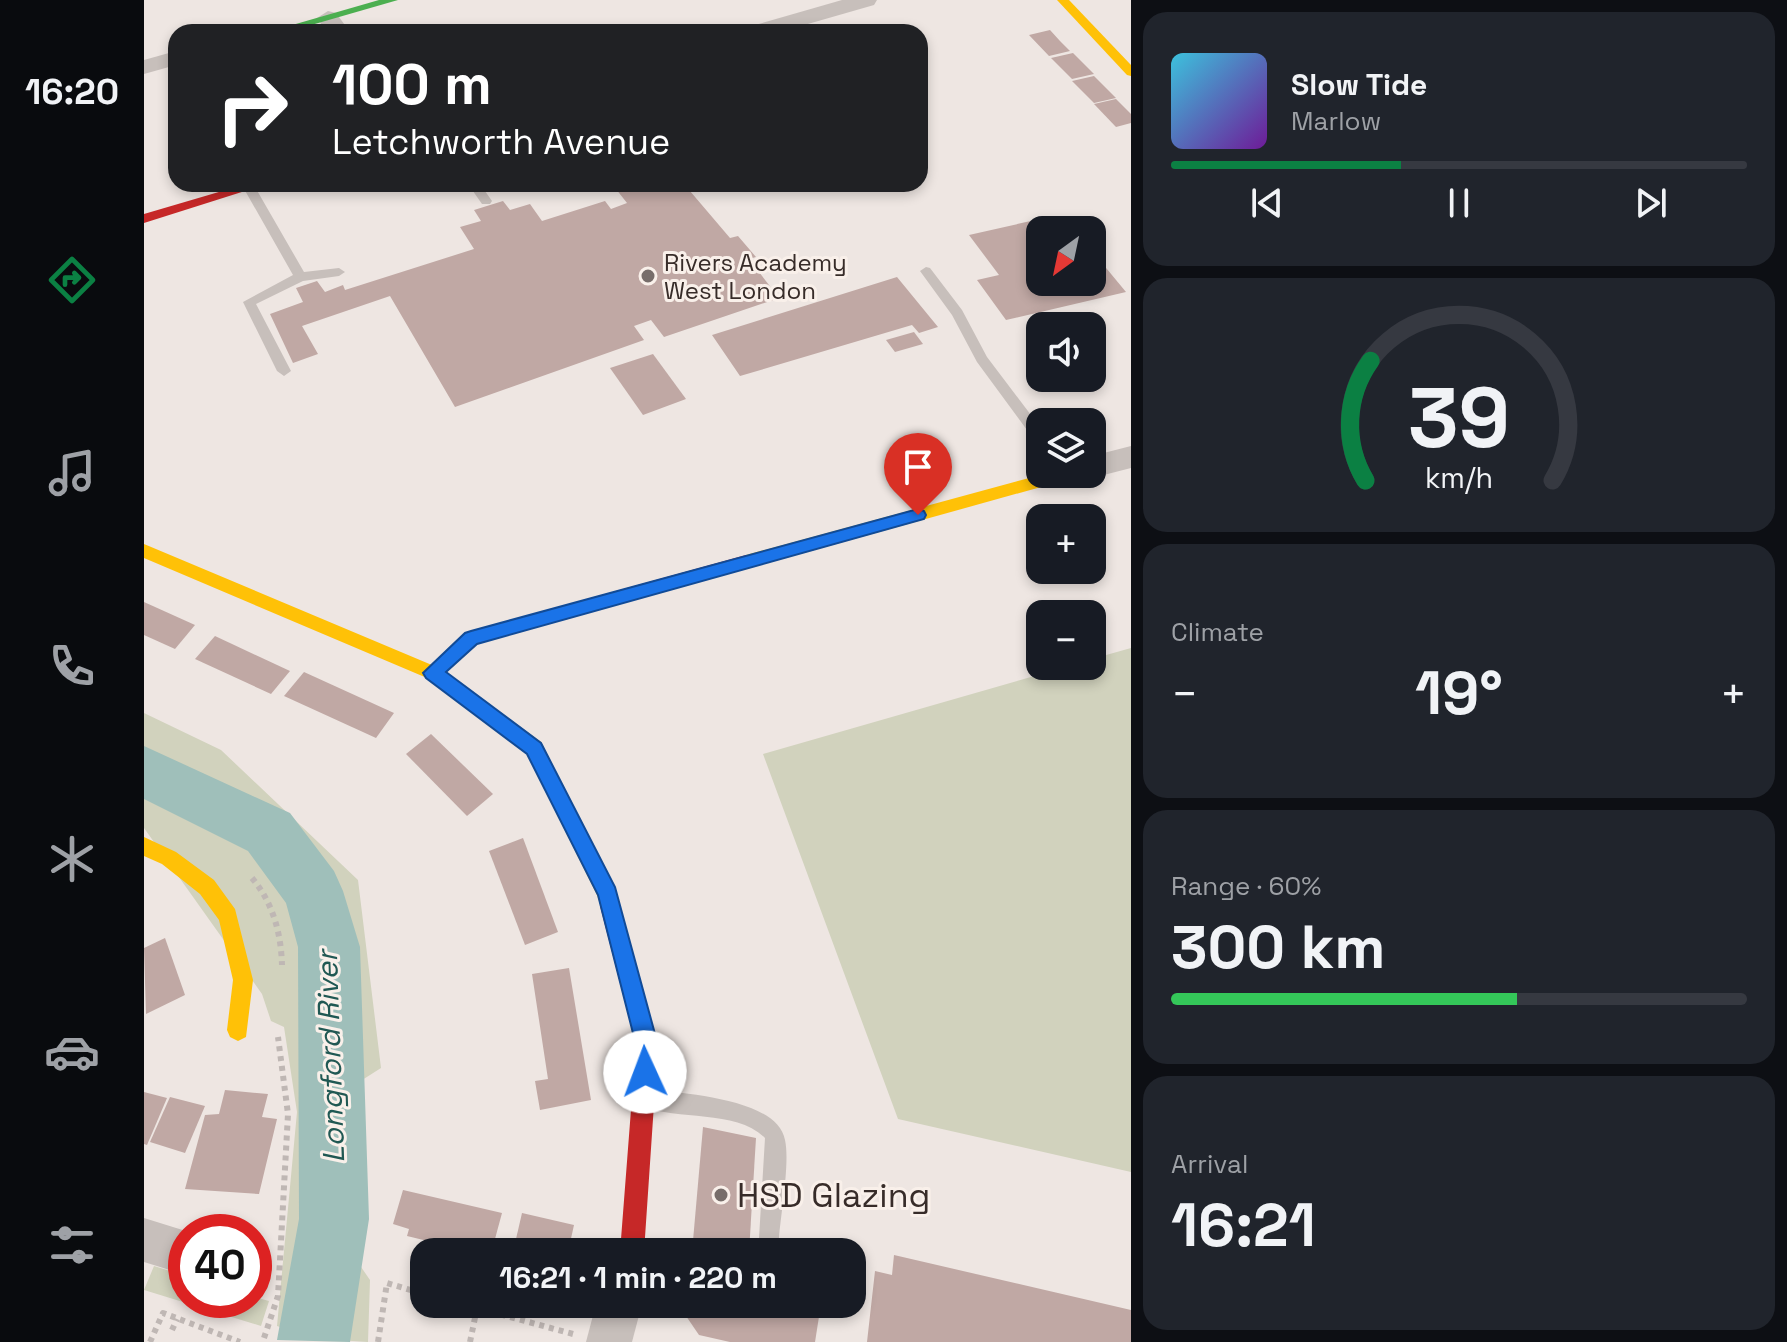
<!DOCTYPE html>
<meta charset="utf-8">
<style>
body{margin:0;font-family:"Space Grotesk",sans-serif;background:#20242c;color:#f1f3f6;height:100vh;display:flex;flex-direction:column;font-size:30px;white-space:nowrap}
*{box-sizing:border-box;margin:0}
p{font-size:26px;color:#9ea1a6}
.icon{flex:none;width:44px;height:44px;fill:none;stroke:currentColor;stroke-width:2;stroke-linecap:round;stroke-linejoin:round}
.map{position:relative;flex:1;overflow:hidden}
.sheet{display:flex;flex-direction:column;gap:12px;padding:12px;background:#0d0f14;width:656px}
.sheet>*{flex:none}
.banner{position:absolute;left:24px;top:24px;width:760px;height:168px;border-radius:24px;box-shadow:0 4px 12px #0003;background:#202124;color:#fff;overflow:hidden}
.needle{width:52px;rotate:213deg}
.tools{position:absolute;left:882px;top:216px;display:grid;gap:16px}
.tools a{display:grid;place-items:center;width:80px;height:80px;border-radius:16px;background:#171b24;box-shadow:0 4px 12px #0003;font-size:40px}
.speed{position:absolute;left:24px;top:1214px;display:flex;gap:16px;font-size:40px;font-weight:700;text-align:center}
.speed>*{display:grid;place-content:center;width:104px;height:104px;border-radius:50%;background:#171b24;box-shadow:0 4px 12px #0003;line-height:1}
.speed .limit{border:12px solid #d22;background:#fff;color:#111}
.pin{position:absolute;display:grid;place-items:center;width:68px;height:68px;color:#fff;margin:-82px -34px;border-radius:50% 50% 50% 0;rotate:-45deg;box-shadow:0 0 8px #0007}
.pin .icon{rotate:45deg}
.me{position:absolute;width:88px;margin:-44px;rotate:358deg;stroke-linejoin:round;filter:drop-shadow(0 0 6px #0008)}
.turn{display:flex;align-items:center;gap:28px;height:168px;padding:0 32px;font-size:36px}
.turn .icon{width:104px;height:104px;stroke-width:2.5}
.turn b{display:block;font-size:56px;line-height:68px}
.big{font-size:60px;font-weight:800;line-height:1.1}
.sheet .widget{flex:1;display:flex;flex-direction:column;justify-content:center;gap:12px;min-width:0;padding:0 28px;border-radius:24px;background:#20242c}
.sheet .dial{align-items:center;gap:0}
.dial svg{height:208px;overflow:visible;fill:none;stroke:#363941;stroke-width:7;stroke-linecap:round;text-anchor:middle}
.dial text{fill:#f1f3f6;stroke:none}
.song{display:flex;align-items:center;gap:24px}
.cover{width:96px;height:96px;border-radius:12px;background:linear-gradient(135deg,hsl(190 70% 55%),hsl(280 70% 35%))}
.played{height:8px;border-radius:4px;background:linear-gradient(90deg,#0b8043 40%,#363941 40%)}
.keys{display:flex;justify-content:space-around;direction:ltr}
.heat{display:flex;justify-content:space-between;align-items:center;font-size:44px;direction:ltr}
.charge{height:12px;border-radius:6px;background:linear-gradient(90deg,#34c759 60%,#363941 0)}
.trip{position:absolute;left:266px;top:1238px;width:456px;height:80px;border-radius:24px;background:#171b24;box-shadow:0 4px 12px #0003;font-weight:800;line-height:80px;text-align:center}
main{display:flex;flex:1;min-height:0}
.dock{display:flex;flex-direction:column;width:144px;justify-content:space-around;align-items:center;background:#090b0e;color:#9ea1a6}
.dock .icon{width:56px;height:56px}
.dock .on{color:#0b8043}
.dock b{font-size:36px;color:#f1f3f6}
.map>svg:first-child{display:block}
</style>
<main>
<nav class="dock">
<b>16:20</b>
<svg class="icon on" aria-label="directions" viewBox="0 0 24 24"><path d="M12 3l9 9-9 9-9-9zM9 14v-3h6M13 9l2 2-2 2"/></svg>
<svg class="icon" aria-label="music" viewBox="0 0 24 24"><path d="M9 18V5l10-2v13"/><circle cx="6" cy="18" r="3"/><circle cx="16" cy="16" r="3"/></svg>
<svg class="icon" aria-label="phone" viewBox="0 0 24 24"><path d="M5 4h4l2 5-3 2q2 4 5 5l2-3 5 2v4C11 20 4 13 5 4z"/></svg>
<svg class="icon" aria-label="climate" viewBox="0 0 24 24"><path d="M12 3v18M4 7l16 10M4 17L20 7"/></svg>
<svg class="icon" aria-label="car" viewBox="0 0 24 24"><path d="M5 17H2v-5l4-1 3-4h7l3 4 3 1v5h-3M9 17h6M6 11h13"/><circle cx="7" cy="17" r="2"/><circle cx="17" cy="17" r="2"/></svg>
<svg class="icon" aria-label="filters" viewBox="0 0 24 24"><path d="M4 7h16M4 17h16"/><circle cx="9" cy="7" r="2"/><circle cx="15" cy="17" r="2"/></svg>
</nav>
<div class="map">
<svg width="987" height="1342" viewBox="0 0 987 1342">
<rect width="100%" height="100%" fill="#eee6e2"/>
<g fill="#d1d2bd">
<path d="M987 648V1172L754 1119 619 754 925 666H948V659Z"/>
<path d="M0 713 77 750 214 880 237 1068 215 1082V1264L226 1280 224 1342 178 1339 208 1116 206 991 193 890 137 827 0 756Z"/>
<path d="M0 785 97 840 141 891 164 946 173 1143 169 1235 151 1332 133 1326 153 1112 140 1027 127 1021 118 994 0 828Z"/>
<path d="M10 1266 42 1276V1300H110V1297L125 1301 117 1326 0 1290Z"/>
</g>
<g fill="none" stroke-linecap="round" stroke-linejoin="round">
<path fill="#9fbfba" fill-rule="evenodd" d="M0 746 146 813 190 871 199 891 216 947 225 1219 206 1342 133 1340 155 1219 154 947 142 903 104 851 0 799Z"/>
</g>
<g fill="#c0a8a4">
<path d="M906 30 916 41 926 51 905 56 885 35Z"/>
<path d="M929 53 950 74 928 79 907 58Z"/>
<path d="M950 76 972 98 950 103 928 81Z"/>
<path d="M972 99 987 114V123L972 127 950 104Z"/>
<path d="M468 184H540L586 238 594 236 612 257 605 259 635 298 520 337 507 320 490 326 500 340 311 407 246 296 158 326 174 354 149 363 126 314 159 302 152 288 173 281 181 292 199 285 201 290 330 249 316 227 337 221 330 210 359 201 366 210 386 204 398 221 461 201 467 209 483 203Z"/>
<path d="M909 216 913 221 922 219 931 230H896V282H948V251L982 292 862 320 833 280 855 275 825 235Z"/>
<path d="M753 277 794 327 775 333 768 325 596 376 568 335Z"/>
<path d="M770 332 779 344 751 352 742 340Z"/>
<path d="M509 354 542 399 499 415 466 368Z"/>
<path d="M0 602 51 625 31 649 0 635Z"/>
<path d="M71 636 146 671 127 694 51 659Z"/>
<path d="M160 672 250 713 232 738 140 696Z"/>
<path d="M287 734 349 794 323 816 262 754Z"/>
<path d="M379 838 414 932 381 945 345 851Z"/>
<path d="M21 938 41 995 2 1014 0 948Z"/>
<path d="M425 968 447 1100 396 1110 391 1081 404 1079 388 974Z"/>
<path d="M81 1090 124 1094 118 1117 133 1119 115 1194 41 1189 61 1115 75 1114Z"/>
<path d="M0 1092 23 1098 3 1145 0 1144Z"/>
<path d="M26 1097 61 1106 41 1153 6 1142Z"/>
<path d="M559 1127 612 1138 605 1252H548Z"/>
<path d="M259 1190 358 1213 348 1250 333 1247 329 1252 263 1236 265 1229 249 1224Z"/>
<path d="M378 1213 430 1225 424 1252H369Z"/>
<path d="M750 1255 987 1310V1342H723L731 1271 748 1275Z"/>
<path d="M543 1304H677L671 1342H586L555 1335 542 1316Z"/>
</g>
<g fill="none" stroke-linecap="round" stroke-linejoin="round">
<g stroke="#bfb7b4" stroke-width="6" stroke-dasharray="5 5" stroke-linecap="butt">
<path d="M108 878C129 903 137 933 138 965"/>
<path d="M318 1304 429 1334"/>
<path d="M28 1330 33 1319"/>
<path d="M120 1338 134 1296 144 1114 134 1037"/>
<path d="M6 1342 19 1313 96 1342"/>
<path d="M234 1342 243 1283 280 1294"/>
<path d="M326 1342 333 1308"/>
</g>
<g fill="#c7bfbb" fill-rule="evenodd">
<path d="M101 184H108L111 187 160 272 195 268 201 272 195 276 159 281 112 304 147 371 140 376 133 371 99 302 149 275 99 187Z"/>
<path d="M324 184H336L348 201 346 204H338Z"/>
<path d="M782 267 786 268 818 310 843 357 896 427V442L891 441 833 362 808 315 776 271Z"/>
<path d="M505 1089C540 1094 633 1098 641 1140 646 1162 637 1213 635 1238L632 1245 625 1248 618 1245 615 1238 621 1138C592 1109 534 1121 498 1106L495 1099 498 1092Z"/>
</g>
<g fill="#c7bfbb" fill-rule="evenodd">
<path d="M698 0H733L730 5 636 32H601L604 27Z"/>
<path d="M184 11 192 13 206 32H183L173 18Z"/>
<path d="M32 51V65L0 74V60Z"/>
<path d="M987 446V468L948 478 937 475 948 474V456Z"/>
<path d="M0 1218 45 1232H42V1275L0 1262Z"/>
<path d="M452 1304H498L488 1342H442Z"/>
</g>
<path fill="#4caf50" fill-rule="evenodd" d="M235 0H254L143 32H124Z"/>
<g fill="#ffc107" fill-rule="evenodd">
<path d="M913 0H925L987 65V76L983 75Z"/>
<path d="M900 474H930L922 480 602 569 594 562 602 555Z"/>
<path d="M0 544 295 668 397 742 470 887 476 906 473 913 466 915 459 913 453 895 383 754 283 678 0 558Z"/>
<path d="M0 837 32 852 70 880 91 909 109 980 102 1037 94 1041 86 1037 83 1030 89 980 75 920 56 894 18 864 0 856Z"/>
</g>
<g fill="#c62828" fill-rule="evenodd">
<path d="M102 184H123L0 223V214Z"/>
<path d="M602 555 610 562 608 567 333 644 295 678H283L280 673 321 633Z"/>
<path d="M466 897 473 899 476 906 514 1045 500 1252H476L492 1045 456 906 459 899Z"/>
</g>
</g>
<path fill="#1a73e8" stroke="#114b97" stroke-width="2" d="M774 509 780 511 782 515 780 519 333 644 302 672 397 743 471 887 514 1045 509 1080 501 1083 494 1080 490 1072 492 1045 454 895 383 754 282 678 279 673 321 633 327 631Z"/>
<g fill="#776d6a" stroke="#f9f0ea" stroke-width="3">
<circle cx="504" cy="276" r="8"/>
<circle cx="577" cy="1195" r="8"/>
</g>
<g text-anchor="middle" dominant-baseline="central" stroke-width="6" stroke-linejoin="round" paint-order="stroke">
<g font-size="24" fill="#372c29" stroke="#f9f0ea" text-anchor="start">
<text x="520" y="262">Rivers Academy<tspan x="520" dy="28">West London</tspan></text>
</g>
<g font-size="30" font-style="italic" fill="#205853" stroke="#f9f0ea">
<text transform="translate(186 1057) rotate(-92)">Longford River</text>
</g>
<g font-size="34" fill="#372c29" stroke="#f9f0ea" text-anchor="start">
<text x="593" y="1195">HSD Glazing</text>
</g>
</g>
</svg>
<div class="tools">
<a><svg class="needle" viewBox="-14 -14 28 28"><path d="M0-13l5 13h-10z" fill="#e53935"/><path d="M0 13l5-13h-10z" fill="#9ea1a6"/></svg></a>
<a><svg class="icon" aria-label="sound" viewBox="0 0 24 24"><path d="M4 9h4l5-4v14l-5-4H4zM17 9q2 3 0 6"/></svg></a>
<a><svg class="icon" aria-label="layers" viewBox="0 0 24 24"><path d="M12 4l9 5-9 5-9-5zM3 14l9 5 9-5"/></svg></a>
<a>+</a>
<a>−</a>
</div>
<div class="speed"><div class="limit">40</div></div>
<div class="pin" style="left:774px;top:515px;background:#d93025"><svg class="icon" aria-label="arrive" viewBox="0 0 24 24"><path d="M6 21V4h12l-3 4 3 4H6"/></svg></div>
<svg class="me" style="left:501px;top:1072px" viewBox="-20 -20 40 40"><circle r="19" fill="#fff"/><path d="M0-13L10 11 0 6-10 11z" fill="#1a73e8"/></svg>
<div class="trip">16:21 · 1 min · 220 m</div>
<div class="banner">
<div class="turn"><svg class="icon" aria-label="right" viewBox="0 0 24 24"><path d="M7 20v-9h11M14 6l5 5-5 5"/></svg><div><b>100 m</b>Letchworth Avenue</div></div>
</div>
</div>
<section class="sheet">
<div class="widget">
<div class="song"><i class="cover"></i><div><b>Slow Tide</b><p>Marlow</p></div></div>
<div class="played"></div>
<div class="keys"><svg class="icon" aria-label="previous" viewBox="0 0 24 24"><path d="M18 5L8 12l10 7zM5 5v14"/></svg><svg class="icon" aria-label="pause" viewBox="0 0 24 24"><path d="M8 5v14M16 5v14"/></svg><svg class="icon" aria-label="next" viewBox="0 0 24 24"><path d="M6 5l10 7-10 7zM19 5v14"/></svg></div>
</div>
<div class="widget dial"><svg viewBox="0 0 100 80">
<path d="M14 69A42 42 0 1 1 86 69"/>
<path d="M14 69A42 42 0 0 1 16 23" stroke="#0b8043"/>
<text x="50" y="56" font-size="32" font-weight="700">39</text>
<text x="50" y="72" font-size="11">km/h</text>
</svg></div>
<div class="widget"><p>Climate</p>
<div class="heat"><a>−</a><b class="big">19°</b><a>+</a></div>
</div>
<div class="widget"><p>Range · 60%</p><b class="big">300 km</b><div class="charge"></div></div>
<div class="widget"><p>Arrival</p><b class="big">16:21</b></div>
</section>
</main>
